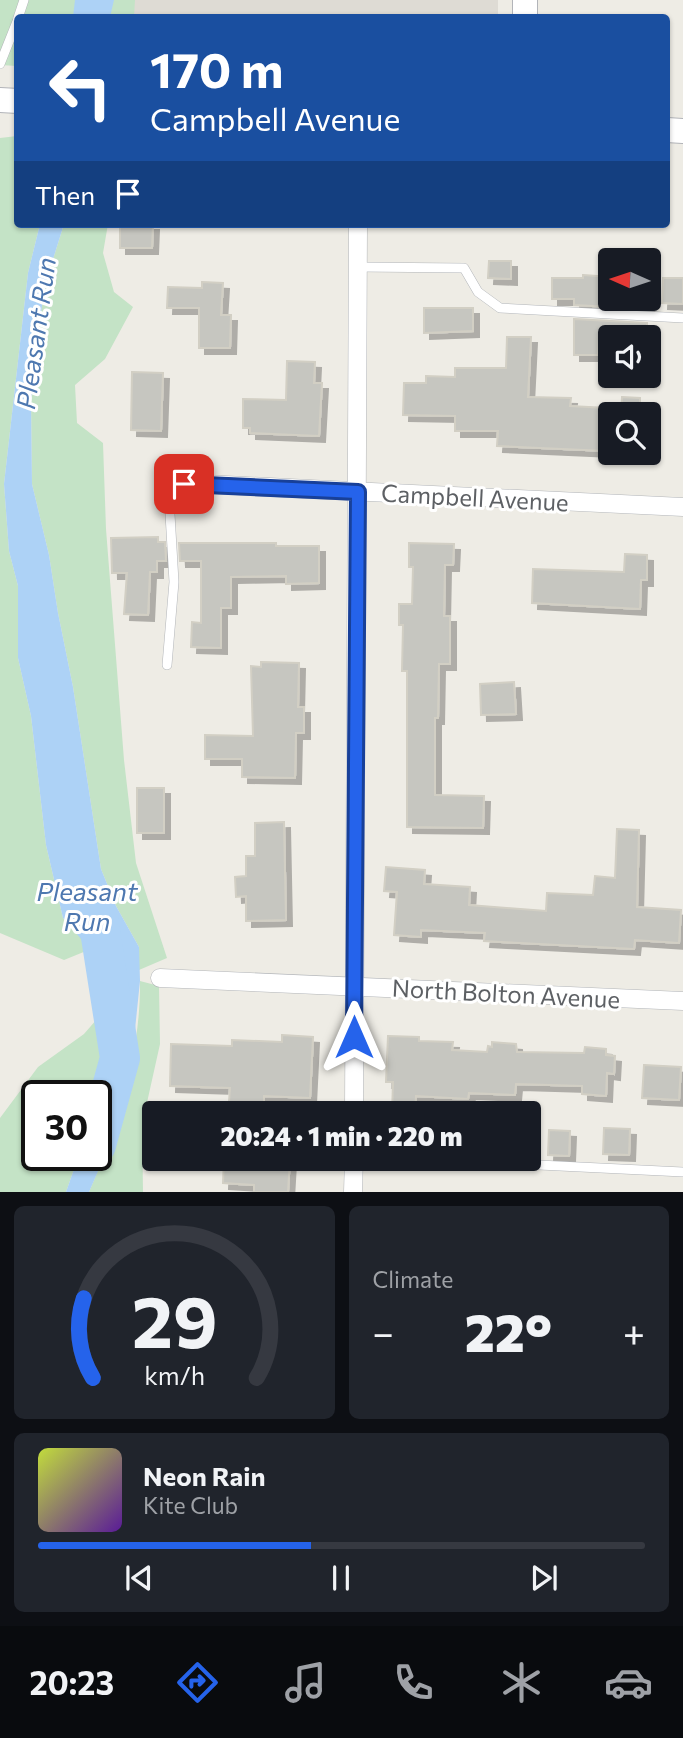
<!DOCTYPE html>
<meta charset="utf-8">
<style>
body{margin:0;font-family:Commissioner,sans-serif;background:#20242c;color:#f1f3f6;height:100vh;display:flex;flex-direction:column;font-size:26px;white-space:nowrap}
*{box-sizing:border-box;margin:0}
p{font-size:23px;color:#9ea1a6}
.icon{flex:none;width:38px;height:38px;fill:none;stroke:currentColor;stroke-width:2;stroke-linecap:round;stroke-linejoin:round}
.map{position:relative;height:1192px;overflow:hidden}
.panel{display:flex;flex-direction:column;gap:14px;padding:14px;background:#0d0f14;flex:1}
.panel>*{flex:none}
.guide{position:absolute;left:14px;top:14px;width:656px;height:214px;border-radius:7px;box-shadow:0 2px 5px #0004;background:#1a4fa0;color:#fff;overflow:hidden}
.needle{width:46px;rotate:273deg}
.fabs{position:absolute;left:598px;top:248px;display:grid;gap:14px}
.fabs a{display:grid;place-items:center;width:63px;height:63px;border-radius:7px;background:#171b24;box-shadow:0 2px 5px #0004;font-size:35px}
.speed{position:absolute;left:21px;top:1080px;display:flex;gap:14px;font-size:35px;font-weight:700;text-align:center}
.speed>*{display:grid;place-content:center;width:91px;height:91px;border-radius:50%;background:#171b24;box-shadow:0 2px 5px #0004;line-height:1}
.speed .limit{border:4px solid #111;border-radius:10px;background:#fff;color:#111}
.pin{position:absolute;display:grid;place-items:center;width:60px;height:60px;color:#fff;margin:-30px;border-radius:14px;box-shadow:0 4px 10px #0006}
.me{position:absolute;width:77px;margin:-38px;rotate:0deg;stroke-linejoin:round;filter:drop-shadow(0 0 5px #0008)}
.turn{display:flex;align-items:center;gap:24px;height:147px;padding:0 21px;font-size:32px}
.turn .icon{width:91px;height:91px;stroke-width:2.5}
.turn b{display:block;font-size:49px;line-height:60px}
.then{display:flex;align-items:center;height:66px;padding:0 21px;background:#0003;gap:14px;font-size:26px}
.big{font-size:52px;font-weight:800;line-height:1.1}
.panel .tile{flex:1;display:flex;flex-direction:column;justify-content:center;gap:10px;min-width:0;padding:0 24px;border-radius:10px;background:#20242c}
.panel .dial{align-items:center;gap:0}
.dial svg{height:182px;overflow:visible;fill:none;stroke:#363941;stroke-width:7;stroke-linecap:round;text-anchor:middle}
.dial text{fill:#f1f3f6;stroke:none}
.song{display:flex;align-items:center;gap:21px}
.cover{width:84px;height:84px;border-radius:10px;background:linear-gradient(135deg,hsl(70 70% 55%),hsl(270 70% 35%))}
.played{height:7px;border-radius:4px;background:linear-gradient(90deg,#2563eb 45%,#363941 45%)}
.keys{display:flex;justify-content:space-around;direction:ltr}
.heat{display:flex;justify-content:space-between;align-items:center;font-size:38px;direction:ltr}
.panel .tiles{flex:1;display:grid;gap:14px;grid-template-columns:1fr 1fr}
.tile:last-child{grid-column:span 2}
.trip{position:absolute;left:142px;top:1101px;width:399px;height:70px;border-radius:7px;background:#171b24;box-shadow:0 2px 5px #0004;font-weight:800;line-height:70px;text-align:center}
.tabs{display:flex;height:112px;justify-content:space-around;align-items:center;background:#090b0e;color:#9ea1a6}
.tabs .icon{width:49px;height:49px}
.tabs .selected{color:#2563eb}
.tabs b{font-size:32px;color:#f1f3f6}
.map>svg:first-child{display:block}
</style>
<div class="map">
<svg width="683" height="1192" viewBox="0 0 683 1192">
<defs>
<filter id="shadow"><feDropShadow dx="6" dy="6" stdDeviation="0" flood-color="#0004"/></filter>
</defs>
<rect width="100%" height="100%" fill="#eeece5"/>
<path fill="#dedbd4" d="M100 0H498V18H98Z"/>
<g fill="#c4e3c6">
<path d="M0 0H78V17L18 18 17 66 0 65Z"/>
<path d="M100 0H135L134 17 98 18Z"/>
<path d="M17 136 18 224H40L28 273 4 484 9 551 18 586V658L31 716 46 845 63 918 91 949 64 960 0 933V138Z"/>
<path d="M64 224H108L103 253 114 292 133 307 105 359 75 385 77 423 103 443 106 529 124 760 136 863 167 958 139 970V947L116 906 101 869 73 687 58 613 49 555 32 484 31 401 44 288Z"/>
<path d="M140 981 159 986 160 1044 142 1125 143 1192H89C117 1129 141 1052 140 981Z"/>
<path d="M117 996 105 1088 96 1109V1096H37V1155H79L66 1192H0V1118L38 1067 84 1034Z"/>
</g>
<g fill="#add2f6">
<path d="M75 0H114L110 17H73Z"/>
<path d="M40 224H64L44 288 31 401 32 484 49 555 58 613 73 687 101 869 116 906 139 947 140 981 133 1049 126 1091 99 1169 89 1192H66L79 1155H96V1109L106 1088 117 996 101 962 63 918 46 845 31 716 18 658V586L9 551 4 484 28 273Z"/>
</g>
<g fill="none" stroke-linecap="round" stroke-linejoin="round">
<path stroke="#add2f6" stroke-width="40" d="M96 1145 120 1058 98 918"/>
</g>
<g fill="#c6c6c0" stroke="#d2cfc4" stroke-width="2" filter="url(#shadow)">
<path d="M120 224H153L152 248H120Z"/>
<path d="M489 261H511V279L488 278Z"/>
<path d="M583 275 611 277V299H649L648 309 574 305V299H552V278H583Z"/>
<path d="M663 278H683V304L662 303Z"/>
<path d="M202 282 223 283 221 315H231L230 348H199V308H167L168 287 202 288Z"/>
<path d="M424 308H473V331L424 333Z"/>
<path d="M574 319 647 323V338H599L598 355H574Z"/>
<path d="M507 337H531L528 397 571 398 570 406 607 408 606 451 497 446 498 431H455V416L403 415 404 383H426V376L455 377V368H506Z"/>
<path d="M287 361 315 362 314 383H322L319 436 250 433V428H243V399L286 400Z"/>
<path d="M132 372 163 373 161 431 131 430Z"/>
<path d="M622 397 640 398V415H621Z"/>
<path d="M158 537V542H165L166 561H157V572H150L148 615 124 614 127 573H112L111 538Z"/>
<path d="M179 543H276V546H319V583L286 584V576L231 577V608H221V648L191 647 192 622 201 623V561H180Z"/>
<path d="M409 543 454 544 453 565H445L444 616H450V664H439L438 718H435V795L484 796 483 828 407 827V671H402L403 625H399V604H412L413 567H409Z"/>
<path d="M625 554 647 555V580H641L640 609 532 603 533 569 624 572Z"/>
<path d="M261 662 299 663 298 707H304V733H296L295 778 242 777V759H205V735L253 736 251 666 261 667Z"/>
<path d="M514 682 516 714 481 715 480 684Z"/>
<rect x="137" y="788" width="27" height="45"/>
<path d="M284 822 286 920 246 921V896L236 897 235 877 246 876V856H255V823Z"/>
<path d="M617 829 639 830 637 907 681 910 679 943 635 940 634 949 484 941 485 933 421 930V937L394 935 397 892 384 891 386 867 425 870 424 884 470 887 469 905 546 911 547 893 593 895 595 876 615 878Z"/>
<path d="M282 1035 313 1037 310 1098 264 1096V1104L229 1102 230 1088 170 1086 171 1044 232 1046V1040L282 1042Z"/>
<path d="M388 1036 419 1037V1041L453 1042 452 1050 487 1052 488 1046 492 1047V1042L516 1044 517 1052 584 1053 585 1047 606 1049V1055L615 1056 614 1074 607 1073 606 1096 582 1094V1086L516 1084 515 1095 469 1093 468 1099 416 1096 415 1113H392L393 1082H386Z"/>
<path d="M644 1065 681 1067 679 1100 642 1098Z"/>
<path d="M604 1128 630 1129 629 1155 603 1154Z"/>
<path d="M549 1130 570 1131 569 1156 548 1155Z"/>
<path d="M224 1158H290L288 1192H254V1185L223 1183Z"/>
</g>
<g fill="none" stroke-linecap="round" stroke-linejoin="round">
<defs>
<g id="lane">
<path d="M18 18 24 0"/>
<path d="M0 64 18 19"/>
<path d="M358 267 464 268 478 292 500 308 683 318"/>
<path d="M167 665 174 582 170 514 172 497 184 483"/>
<path d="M394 1158 683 1172"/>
</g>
<g id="street">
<path d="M184 483 683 507"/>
<path d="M160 978 683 1001"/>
<path d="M354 1113 358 224"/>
<path d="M353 1192 354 1158"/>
</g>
<g id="secondary">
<path d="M525 18V0"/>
<path d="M0 100 18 101"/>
<path d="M667 130 683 131"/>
</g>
</defs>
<use href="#lane" stroke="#b2b5b9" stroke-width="10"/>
<use href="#street" stroke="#b2b5b9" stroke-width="19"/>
<use href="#secondary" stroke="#b2b4b9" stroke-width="26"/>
<use href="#lane" stroke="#fff" stroke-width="9"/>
<use href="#street" stroke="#fff" stroke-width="18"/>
<use href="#secondary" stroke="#fff" stroke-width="24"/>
</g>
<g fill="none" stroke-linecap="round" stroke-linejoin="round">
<defs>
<path id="route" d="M184 484 358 492 354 1037"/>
</defs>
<use href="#route" stroke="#184099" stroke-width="18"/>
<use href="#route" stroke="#2563eb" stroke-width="12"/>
</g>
<g text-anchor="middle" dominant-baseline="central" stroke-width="6" stroke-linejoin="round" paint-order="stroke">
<g font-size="24" fill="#5d6064" stroke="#fff">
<text transform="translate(475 497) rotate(3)">Campbell Avenue</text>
<text transform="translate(506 993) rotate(3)">North Bolton Avenue</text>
</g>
<g font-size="26" font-style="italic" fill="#4e78b0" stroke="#fff">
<text transform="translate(35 333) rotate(-82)">Pleasant Run</text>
<text x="87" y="890">Pleasant<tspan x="87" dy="30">Run</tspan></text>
</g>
</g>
</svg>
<div class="fabs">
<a><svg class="needle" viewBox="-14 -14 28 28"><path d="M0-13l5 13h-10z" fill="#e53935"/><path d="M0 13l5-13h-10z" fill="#9ea1a6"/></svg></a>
<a><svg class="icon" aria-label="sound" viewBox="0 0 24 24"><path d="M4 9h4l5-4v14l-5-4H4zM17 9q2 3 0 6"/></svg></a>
<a><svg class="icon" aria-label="search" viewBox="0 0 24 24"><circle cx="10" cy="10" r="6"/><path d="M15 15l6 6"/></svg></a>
</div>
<div class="speed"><div class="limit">30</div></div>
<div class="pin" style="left:184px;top:484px;background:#d93025"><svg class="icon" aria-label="arrive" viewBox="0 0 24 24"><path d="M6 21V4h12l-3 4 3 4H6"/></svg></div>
<svg class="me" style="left:354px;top:1037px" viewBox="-20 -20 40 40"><path d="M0-17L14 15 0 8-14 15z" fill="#2563eb" stroke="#fff" stroke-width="4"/></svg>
<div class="trip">20:24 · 1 min · 220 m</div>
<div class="guide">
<div class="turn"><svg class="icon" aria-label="left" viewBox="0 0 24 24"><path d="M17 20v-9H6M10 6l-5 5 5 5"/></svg><div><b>170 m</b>Campbell Avenue</div></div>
<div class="then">Then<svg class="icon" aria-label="arrive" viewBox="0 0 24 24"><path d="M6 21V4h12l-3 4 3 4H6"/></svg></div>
</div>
</div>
<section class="panel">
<div class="tiles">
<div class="tile dial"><svg viewBox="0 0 100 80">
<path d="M14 69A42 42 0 1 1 86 69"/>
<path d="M14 69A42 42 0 0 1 10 34" stroke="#2563eb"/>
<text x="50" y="56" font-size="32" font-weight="700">29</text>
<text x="50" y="72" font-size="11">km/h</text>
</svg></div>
<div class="tile"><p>Climate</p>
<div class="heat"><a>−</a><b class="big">22°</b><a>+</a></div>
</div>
<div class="tile">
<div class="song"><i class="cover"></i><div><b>Neon Rain</b><p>Kite Club</p></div></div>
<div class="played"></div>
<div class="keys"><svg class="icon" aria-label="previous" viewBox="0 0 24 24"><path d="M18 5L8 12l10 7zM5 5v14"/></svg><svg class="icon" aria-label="pause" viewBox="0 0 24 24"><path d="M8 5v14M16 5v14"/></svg><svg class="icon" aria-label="next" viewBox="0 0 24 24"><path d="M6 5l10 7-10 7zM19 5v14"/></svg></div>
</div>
</div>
</section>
<nav class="tabs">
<b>20:23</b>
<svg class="icon selected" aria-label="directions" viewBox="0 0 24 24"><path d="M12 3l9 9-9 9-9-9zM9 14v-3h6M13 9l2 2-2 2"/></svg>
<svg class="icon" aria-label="music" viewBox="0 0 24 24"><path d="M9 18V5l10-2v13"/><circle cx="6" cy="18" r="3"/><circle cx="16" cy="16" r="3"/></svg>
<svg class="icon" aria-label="phone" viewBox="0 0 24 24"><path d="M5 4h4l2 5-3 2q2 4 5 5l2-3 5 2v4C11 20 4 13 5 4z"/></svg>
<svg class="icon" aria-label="climate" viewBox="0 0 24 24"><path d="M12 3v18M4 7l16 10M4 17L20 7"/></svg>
<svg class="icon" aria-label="car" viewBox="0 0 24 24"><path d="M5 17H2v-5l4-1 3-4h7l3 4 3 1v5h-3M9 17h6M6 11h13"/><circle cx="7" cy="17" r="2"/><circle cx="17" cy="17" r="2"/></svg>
</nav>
